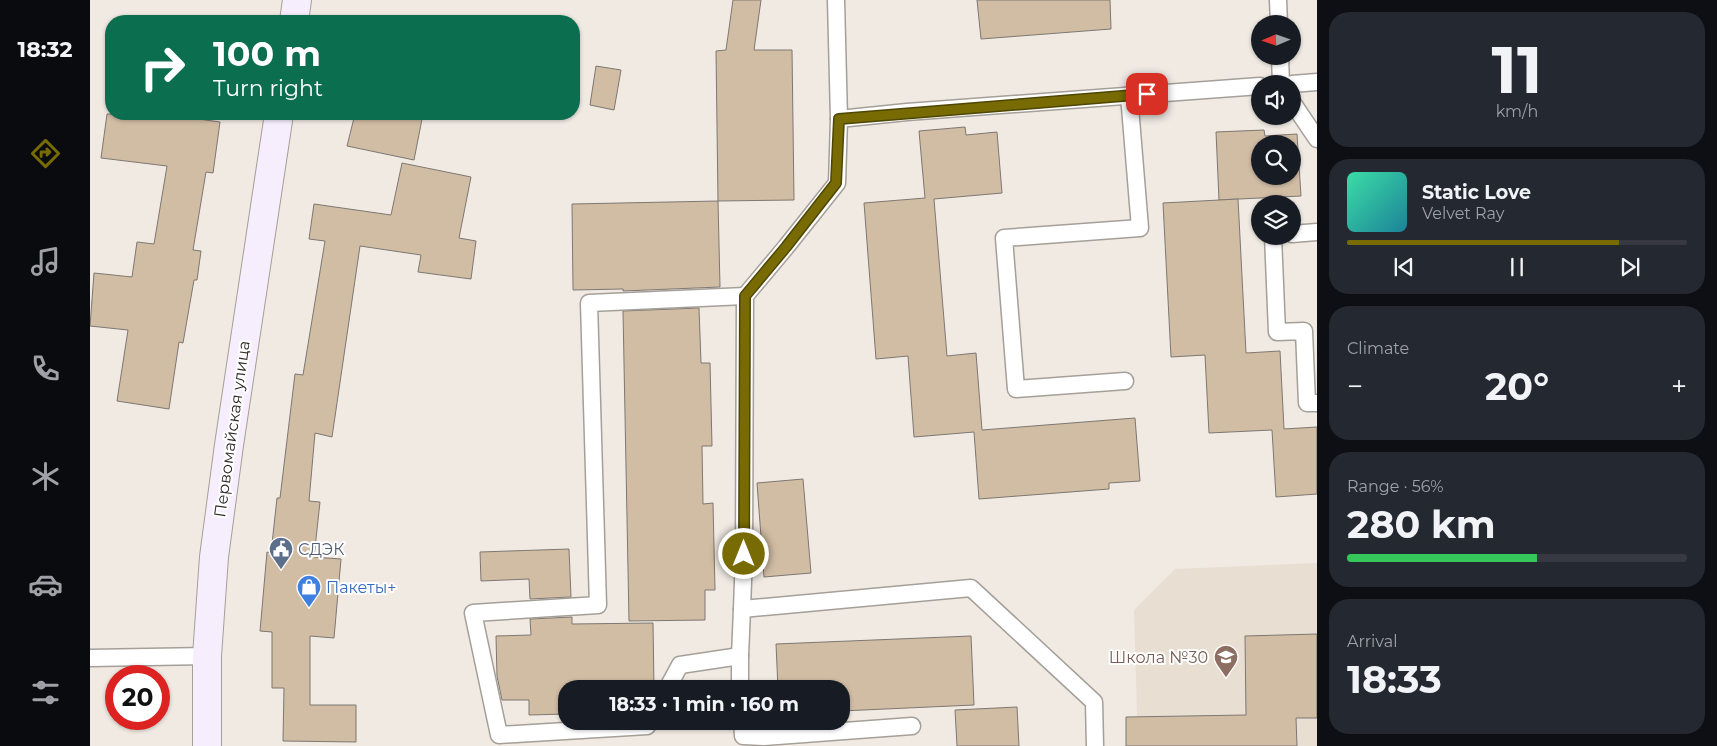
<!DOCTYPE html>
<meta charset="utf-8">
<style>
body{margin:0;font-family:Montserrat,sans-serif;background:#242831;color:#f1f3f6;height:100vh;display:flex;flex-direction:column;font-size:19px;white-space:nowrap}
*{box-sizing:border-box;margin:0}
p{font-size:16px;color:#9ea1a6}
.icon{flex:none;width:28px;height:28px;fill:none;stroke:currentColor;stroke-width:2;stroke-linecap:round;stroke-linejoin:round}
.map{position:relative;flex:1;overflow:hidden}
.drawer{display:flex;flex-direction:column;gap:12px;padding:12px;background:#0d0f14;width:400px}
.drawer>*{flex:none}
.banner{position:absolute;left:15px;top:15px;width:475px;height:105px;border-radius:20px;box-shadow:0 1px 4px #0004;background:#0b6e4f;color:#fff;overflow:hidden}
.needle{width:32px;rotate:268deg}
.buttons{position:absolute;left:1161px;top:15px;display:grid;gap:10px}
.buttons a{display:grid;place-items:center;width:50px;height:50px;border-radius:50%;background:#171b24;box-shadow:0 1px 4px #0004;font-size:25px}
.speed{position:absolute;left:15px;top:665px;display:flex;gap:10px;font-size:25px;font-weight:700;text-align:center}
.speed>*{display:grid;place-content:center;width:65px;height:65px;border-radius:50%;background:#171b24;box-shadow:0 1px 4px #0004;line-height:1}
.speed .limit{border:8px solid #d22;background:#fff;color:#111}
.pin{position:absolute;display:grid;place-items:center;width:42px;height:42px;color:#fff;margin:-21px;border-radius:10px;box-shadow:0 2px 8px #0006}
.me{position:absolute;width:55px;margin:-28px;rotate:0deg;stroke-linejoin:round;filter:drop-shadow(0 0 4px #0008)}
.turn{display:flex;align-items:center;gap:18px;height:105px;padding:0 25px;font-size:22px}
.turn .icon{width:65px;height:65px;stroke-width:2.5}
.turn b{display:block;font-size:35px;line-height:42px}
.big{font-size:38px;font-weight:700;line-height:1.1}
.drawer .tile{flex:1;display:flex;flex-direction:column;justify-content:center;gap:8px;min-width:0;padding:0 18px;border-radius:20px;background:#242831}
.drawer .dial{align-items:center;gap:0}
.dial b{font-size:65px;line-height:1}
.song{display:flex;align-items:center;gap:15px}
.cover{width:60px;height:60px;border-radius:8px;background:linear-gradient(135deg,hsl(160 70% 55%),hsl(190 70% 35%))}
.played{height:5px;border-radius:2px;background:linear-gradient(90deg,#786b04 80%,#363941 80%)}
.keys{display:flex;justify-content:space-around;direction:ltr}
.heat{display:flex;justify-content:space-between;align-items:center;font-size:28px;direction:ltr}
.charge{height:8px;border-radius:4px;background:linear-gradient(90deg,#34c759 56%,#363941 0)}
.trip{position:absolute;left:468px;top:680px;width:292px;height:50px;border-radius:20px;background:#171b24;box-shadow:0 1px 4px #0004;font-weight:700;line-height:50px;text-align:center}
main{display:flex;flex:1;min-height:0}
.tabs{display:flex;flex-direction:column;width:90px;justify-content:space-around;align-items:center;background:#090b0e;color:#9ea1a6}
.tabs .icon{width:35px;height:35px}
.tabs .current{color:#786b04}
.tabs b{font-size:22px;color:#f1f3f6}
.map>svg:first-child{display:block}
</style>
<main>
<nav class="tabs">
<b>18:32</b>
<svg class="icon current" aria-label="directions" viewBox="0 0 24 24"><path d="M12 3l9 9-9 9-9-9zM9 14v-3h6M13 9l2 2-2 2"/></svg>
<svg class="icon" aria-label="music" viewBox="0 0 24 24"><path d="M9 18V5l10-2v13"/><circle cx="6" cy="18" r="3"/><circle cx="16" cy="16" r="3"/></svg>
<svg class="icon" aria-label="phone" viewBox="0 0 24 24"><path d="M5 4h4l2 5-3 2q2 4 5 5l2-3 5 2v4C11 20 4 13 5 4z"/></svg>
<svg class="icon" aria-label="climate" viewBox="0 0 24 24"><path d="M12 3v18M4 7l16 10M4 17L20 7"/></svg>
<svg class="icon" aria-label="car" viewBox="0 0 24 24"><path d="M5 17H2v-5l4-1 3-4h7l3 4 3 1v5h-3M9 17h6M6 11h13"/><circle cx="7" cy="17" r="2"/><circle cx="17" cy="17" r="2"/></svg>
<svg class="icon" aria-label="filters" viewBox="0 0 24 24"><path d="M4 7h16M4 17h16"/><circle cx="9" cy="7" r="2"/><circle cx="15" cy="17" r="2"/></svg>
</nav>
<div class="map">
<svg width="1227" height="746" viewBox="0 0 1227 746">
<rect width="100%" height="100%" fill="#f0eae3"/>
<path fill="#e9ded2" d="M1227 563V746H1048L1044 610 1085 569Z"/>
<g fill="#d1bca4" stroke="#7d7872" fill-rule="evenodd">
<path d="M643 0H671L664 50H702L704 200 628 201 626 51 636 50Z"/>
<path d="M887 0H1020L1021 29 891 39Z"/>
<path d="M506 66 531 70 524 110 500 105Z"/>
<path d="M17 114H73L130 122 123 173 116 172 103 250 111 251 107 280H104L93 343 89 342 79 409 27 401 38 330 0 326 4 273 42 277 47 242 64 244 77 166 11 158Z"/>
<path d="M265 114H333L324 160 257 146Z"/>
<path d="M875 127 876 135 907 132 912 193 844 199 857 356 886 353 892 430 1045 418 1050 481 1019 483V489L889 499 884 432 824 437 818 356 786 359 774 203 835 198 829 131Z"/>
<path d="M1174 130 1175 136 1207 134 1211 196 1129 200 1126 132ZM1170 144H1202V176H1170Z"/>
<path d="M312 163 381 177 369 238 386 241 381 279 328 272 331 255 270 246 242 437 225 433 219 501 230 502 224 557 251 559 244 638 220 636V705H266V742L193 741 194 688H182V632L170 631 177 552 181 553 187 498H190L205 374 213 375 235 241 219 239 224 204 301 215Z"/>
<path d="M1148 199 1156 353 1190 351 1194 429 1227 427V494L1186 497 1182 430 1119 433 1115 355 1081 357 1073 203Z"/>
<path d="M628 201 630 287 533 291V289L483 290 482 204Z"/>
<path d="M609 308 611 363H620L622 446H612L613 504 623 503 625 590H615V620L539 621 533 311Z"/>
<path d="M713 479 721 573 674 577 667 483Z"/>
<path d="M479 549 481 597 440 599 439 579 391 581 390 552Z"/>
<path d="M482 617V624L563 623 564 689H476V714L439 715V700H412L407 676 406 636 441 635 440 619Z"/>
<path d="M1227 634V718H1206L1207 746H1036V717L1156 715 1155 636Z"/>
<path d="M881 636 884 705 751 711V689H688L686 644Z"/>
<path d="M927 707 929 746H867L865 710Z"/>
</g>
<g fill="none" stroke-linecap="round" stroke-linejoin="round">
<defs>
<g id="lane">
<path d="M746 0 749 119 817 112 1170 86"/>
<path d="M1188 0 1189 24"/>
<path d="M1190 56 1191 84"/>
<path d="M1202 84 1227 82"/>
<path d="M1202 102 1227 139"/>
<path d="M1202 234 1227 232"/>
<path d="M1183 236 1187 332 1214 331 1217 403H1227"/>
<path d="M1035 381 926 389 914 238 1050 228 1039 95"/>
<path d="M652 609 654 554 655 296 696 247 747 183 749 119"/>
<path d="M0 658 117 656"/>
<path d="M577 689 590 665 650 656"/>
<path d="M650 689V656L652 609 881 588 1004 702 1005 746"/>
<path d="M560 721 557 726 409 735 383 613 508 605 499 303 655 296"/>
<path d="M652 721 653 736 674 737 822 726"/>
</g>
<g id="secondary">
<path d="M204 21 207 0"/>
<path d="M117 746V656L124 557 139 445 189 114"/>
</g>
</defs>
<use href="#lane" stroke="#a49f98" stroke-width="19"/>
<use href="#secondary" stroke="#a49f98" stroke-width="30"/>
<use href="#lane" stroke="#fff" stroke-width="16"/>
<use href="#secondary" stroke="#f6eefd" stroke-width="28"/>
</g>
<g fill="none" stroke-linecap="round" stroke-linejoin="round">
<defs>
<path id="route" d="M654 554 655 296 696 247 746 183 749 119 1057 94"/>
</defs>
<use href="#route" stroke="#4e4603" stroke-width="12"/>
<use href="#route" stroke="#786b04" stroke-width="9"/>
</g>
<defs>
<symbol id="civic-pin" viewBox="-11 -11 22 30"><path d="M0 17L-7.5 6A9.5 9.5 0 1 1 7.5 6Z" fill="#5c6f8a" stroke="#fff"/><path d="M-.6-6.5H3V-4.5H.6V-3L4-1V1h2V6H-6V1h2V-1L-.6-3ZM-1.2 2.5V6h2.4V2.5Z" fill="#fff"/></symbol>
<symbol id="shop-pin" viewBox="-11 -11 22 30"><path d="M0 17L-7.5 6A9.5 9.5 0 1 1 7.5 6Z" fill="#3f7fe0" stroke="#fff"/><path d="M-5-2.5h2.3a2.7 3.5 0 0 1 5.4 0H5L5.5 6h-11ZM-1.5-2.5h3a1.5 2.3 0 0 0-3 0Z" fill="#fff"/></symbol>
<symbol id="school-pin" viewBox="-11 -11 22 30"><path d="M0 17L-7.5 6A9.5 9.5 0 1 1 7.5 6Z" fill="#8d6e63" stroke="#fff"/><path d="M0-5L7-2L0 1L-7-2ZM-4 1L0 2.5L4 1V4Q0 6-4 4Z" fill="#fff"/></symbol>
</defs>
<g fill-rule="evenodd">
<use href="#civic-pin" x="177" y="535" width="28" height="38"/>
<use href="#shop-pin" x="205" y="573" width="28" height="38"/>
<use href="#school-pin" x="1122" y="643" width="28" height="38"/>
</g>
<g text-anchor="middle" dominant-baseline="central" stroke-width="4" stroke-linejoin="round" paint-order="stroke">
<g font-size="16" fill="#2c2a27" stroke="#fff">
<text transform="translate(142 429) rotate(-82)">Первомайская улица</text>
</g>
<g font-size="16" fill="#4e5e75" stroke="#fff" text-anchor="start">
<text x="208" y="549">СДЭК</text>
</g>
<g font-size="16" fill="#366cbe" stroke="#fff" text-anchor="start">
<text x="236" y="587">Пакеты+</text>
</g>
<g font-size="16" fill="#785e54" stroke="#fff" text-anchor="end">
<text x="1118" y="657">Школа №30</text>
</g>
</g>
</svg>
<div class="buttons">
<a><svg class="needle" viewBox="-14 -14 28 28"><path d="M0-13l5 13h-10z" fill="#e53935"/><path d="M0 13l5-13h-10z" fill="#9ea1a6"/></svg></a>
<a><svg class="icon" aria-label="sound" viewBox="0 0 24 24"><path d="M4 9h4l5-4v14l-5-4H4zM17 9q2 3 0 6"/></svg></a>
<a><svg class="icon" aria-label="search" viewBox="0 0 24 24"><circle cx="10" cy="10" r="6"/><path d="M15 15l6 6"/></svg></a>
<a><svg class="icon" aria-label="layers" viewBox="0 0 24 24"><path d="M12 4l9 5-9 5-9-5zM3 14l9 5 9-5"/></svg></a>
</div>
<div class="speed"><div class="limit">20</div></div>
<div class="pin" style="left:1057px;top:94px;background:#d93025"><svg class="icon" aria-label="arrive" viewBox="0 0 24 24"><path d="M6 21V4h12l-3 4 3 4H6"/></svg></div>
<svg class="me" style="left:654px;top:554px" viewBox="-20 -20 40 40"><circle r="17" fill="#786b04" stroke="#fff" stroke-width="3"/><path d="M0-11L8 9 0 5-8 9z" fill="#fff"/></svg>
<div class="trip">18:33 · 1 min · 160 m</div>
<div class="banner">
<div class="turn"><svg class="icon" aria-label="right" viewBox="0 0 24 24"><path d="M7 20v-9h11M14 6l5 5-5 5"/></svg><div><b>100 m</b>Turn right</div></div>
</div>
</div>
<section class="drawer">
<div class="tile dial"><b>11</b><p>km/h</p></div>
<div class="tile">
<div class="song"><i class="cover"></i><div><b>Static Love</b><p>Velvet Ray</p></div></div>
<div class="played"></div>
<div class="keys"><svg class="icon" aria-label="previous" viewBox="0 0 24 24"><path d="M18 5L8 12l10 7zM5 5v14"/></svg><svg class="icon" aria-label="pause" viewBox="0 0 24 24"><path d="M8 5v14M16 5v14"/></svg><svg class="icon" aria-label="next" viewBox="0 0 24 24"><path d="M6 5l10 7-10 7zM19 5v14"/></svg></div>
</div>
<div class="tile"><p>Climate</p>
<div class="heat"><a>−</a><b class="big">20°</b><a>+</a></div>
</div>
<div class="tile"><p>Range · 56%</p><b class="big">280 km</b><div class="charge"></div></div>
<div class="tile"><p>Arrival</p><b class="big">18:33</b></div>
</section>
</main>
